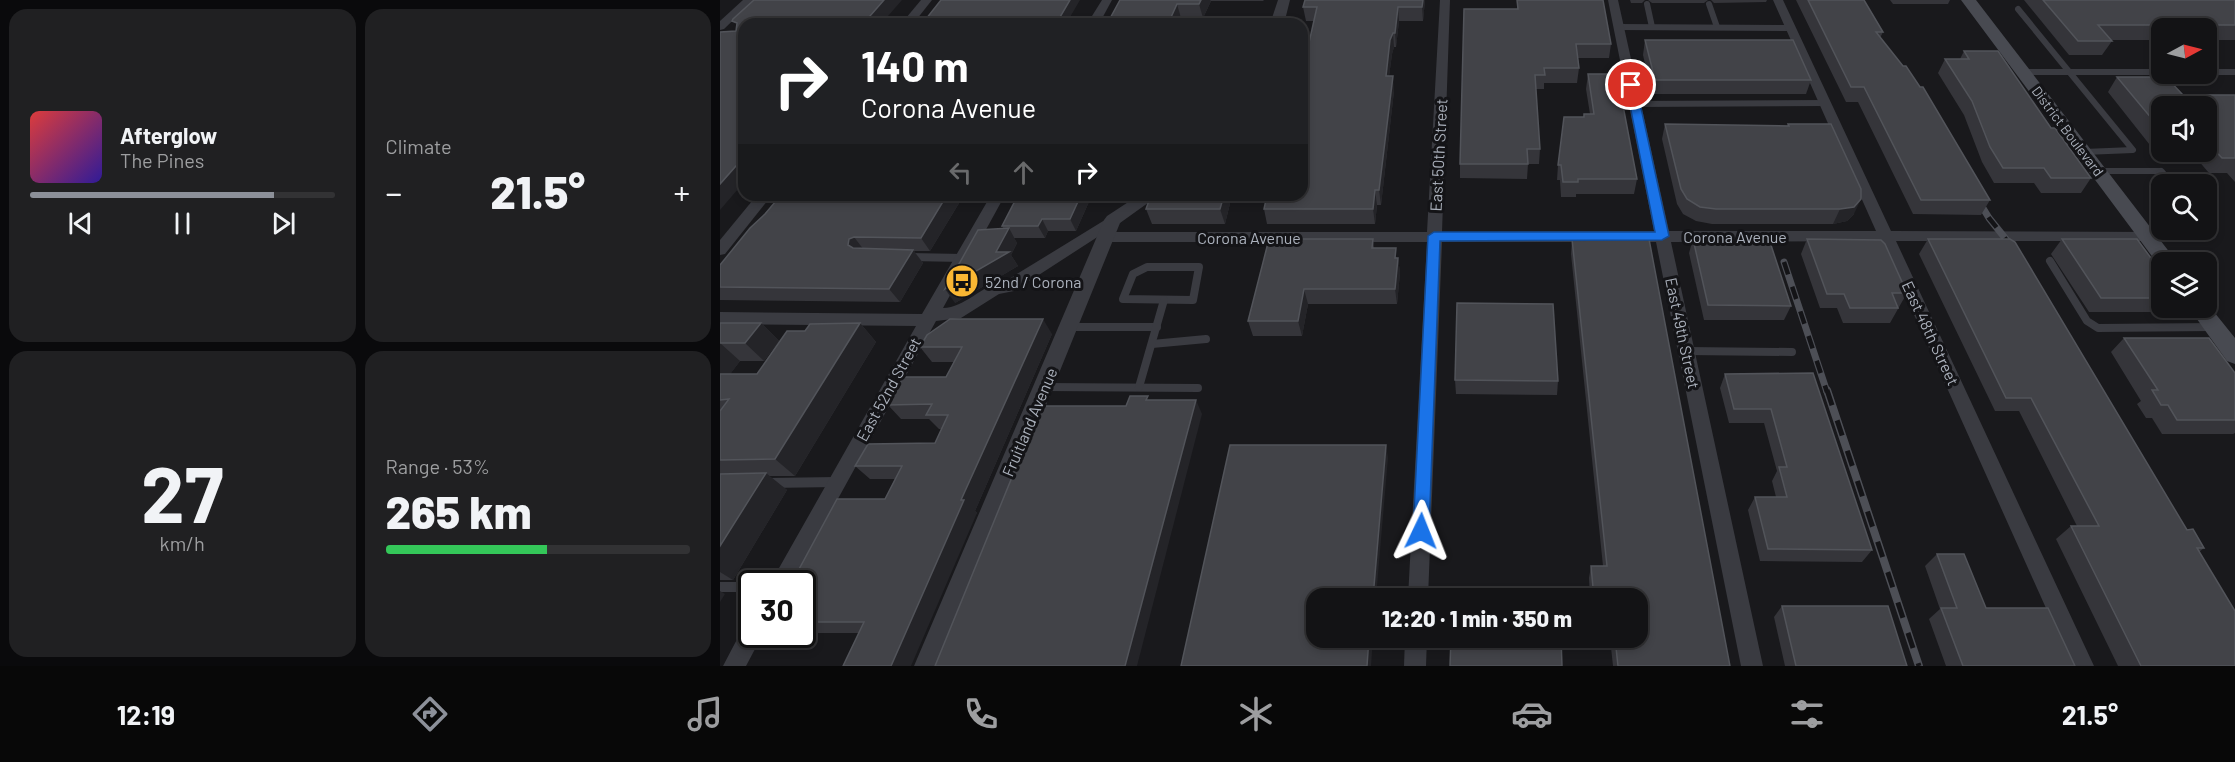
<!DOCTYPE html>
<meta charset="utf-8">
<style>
body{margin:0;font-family:Barlow,sans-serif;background:#202022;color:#f1f3f6;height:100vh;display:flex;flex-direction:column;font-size:22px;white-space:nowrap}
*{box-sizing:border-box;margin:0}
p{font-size:20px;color:#9d9ea0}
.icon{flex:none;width:33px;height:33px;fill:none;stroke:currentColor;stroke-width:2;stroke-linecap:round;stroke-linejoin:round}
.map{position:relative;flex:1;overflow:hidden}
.sheet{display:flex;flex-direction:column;gap:9px;padding:9px;background:#0a0a0c;width:720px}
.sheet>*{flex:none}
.guide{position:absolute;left:18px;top:18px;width:570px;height:183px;border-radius:18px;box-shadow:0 3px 9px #0003,0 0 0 2px #323234;background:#202124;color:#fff;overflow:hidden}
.needle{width:39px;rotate:83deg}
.controls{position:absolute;left:1431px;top:18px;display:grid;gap:12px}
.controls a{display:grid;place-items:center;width:66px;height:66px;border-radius:12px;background:#131315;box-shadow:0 3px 9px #0003,0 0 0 2px #323234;font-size:30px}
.speed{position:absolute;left:18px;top:570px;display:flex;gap:12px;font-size:30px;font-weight:700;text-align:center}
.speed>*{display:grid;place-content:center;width:78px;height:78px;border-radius:50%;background:#131315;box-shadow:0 3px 9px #0003,0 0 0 2px #323234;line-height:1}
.speed .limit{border:3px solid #111;border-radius:9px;background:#fff;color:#111}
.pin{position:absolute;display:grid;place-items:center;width:51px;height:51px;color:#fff;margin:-26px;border:3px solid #fff;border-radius:50%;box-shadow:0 2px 6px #0007}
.me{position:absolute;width:66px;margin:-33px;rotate:2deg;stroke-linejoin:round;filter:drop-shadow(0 0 4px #0008)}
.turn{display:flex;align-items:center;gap:21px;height:126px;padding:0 24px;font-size:27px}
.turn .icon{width:78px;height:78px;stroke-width:2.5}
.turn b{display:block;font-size:42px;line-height:51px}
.lanes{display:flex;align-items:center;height:57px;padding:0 24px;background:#0003;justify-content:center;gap:30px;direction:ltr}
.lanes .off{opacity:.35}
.big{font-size:45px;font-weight:800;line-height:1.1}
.sheet .card{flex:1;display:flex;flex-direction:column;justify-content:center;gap:9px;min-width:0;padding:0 21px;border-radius:18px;background:#202022}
.sheet .dial{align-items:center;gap:0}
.dial b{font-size:78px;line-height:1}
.song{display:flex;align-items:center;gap:18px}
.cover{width:72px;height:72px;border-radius:9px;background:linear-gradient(135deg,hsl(0 70% 55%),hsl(250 70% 35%))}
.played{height:6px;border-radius:3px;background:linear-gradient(90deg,#8c9099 80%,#323234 80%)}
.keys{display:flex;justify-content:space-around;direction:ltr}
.heat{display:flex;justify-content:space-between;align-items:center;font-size:33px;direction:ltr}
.charge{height:9px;border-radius:4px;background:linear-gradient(90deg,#34c759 53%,#323234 0)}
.sheet .tiles{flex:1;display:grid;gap:9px;grid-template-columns:repeat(2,1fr)}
.trip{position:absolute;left:586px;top:588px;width:342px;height:60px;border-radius:18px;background:#131315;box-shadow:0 3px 9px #0003,0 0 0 2px #323234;font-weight:800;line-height:60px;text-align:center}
.tab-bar{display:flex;height:96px;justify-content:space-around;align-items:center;background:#080808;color:#9d9ea0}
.tab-bar .icon{width:42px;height:42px}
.tab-bar .active{color:#8c9099}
.tab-bar b{font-size:27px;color:#f1f3f6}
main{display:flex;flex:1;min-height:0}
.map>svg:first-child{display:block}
</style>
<main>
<section class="sheet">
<div class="tiles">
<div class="card">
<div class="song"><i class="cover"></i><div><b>Afterglow</b><p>The Pines</p></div></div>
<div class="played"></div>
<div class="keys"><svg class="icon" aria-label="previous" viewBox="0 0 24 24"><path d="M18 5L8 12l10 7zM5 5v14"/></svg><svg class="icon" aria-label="pause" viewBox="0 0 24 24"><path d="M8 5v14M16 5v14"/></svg><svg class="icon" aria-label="next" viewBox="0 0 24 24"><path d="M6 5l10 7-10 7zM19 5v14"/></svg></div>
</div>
<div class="card"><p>Climate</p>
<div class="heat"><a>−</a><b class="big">21.5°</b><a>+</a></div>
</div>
<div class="card dial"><b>27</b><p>km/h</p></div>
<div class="card"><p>Range · 53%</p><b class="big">265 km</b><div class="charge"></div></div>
</div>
</section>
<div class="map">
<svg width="1515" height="666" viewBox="0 0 1515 666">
<rect width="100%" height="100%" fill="#19191c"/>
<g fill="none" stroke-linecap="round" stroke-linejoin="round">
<g stroke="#3a3b41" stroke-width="6">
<path d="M927 4 932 27"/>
<path d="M989 4 997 27"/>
<path d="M1298 9 1413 150 1364 152"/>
<path d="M899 27 1071 28"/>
<path d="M1303 72H1442"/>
<path d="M1486 72H1515"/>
<path d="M915 104 1105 103"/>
<path d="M1378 171H1440L1442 174"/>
</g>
<g stroke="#3a3b41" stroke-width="8">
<path d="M1441 172 1451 184"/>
<path d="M1428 236 1492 235 1486 228"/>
<path d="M189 257 243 258"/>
<path d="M1330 261 1367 321 1378 328 1494 327"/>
<path d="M427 267H479L473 300 403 299 413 274Z"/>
<path d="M348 327H437"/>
<path d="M432 344 486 339"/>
<path d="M966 351 1072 352"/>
<path d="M324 387 478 388"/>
<path d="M419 387 444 300"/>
</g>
<g stroke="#3a3b41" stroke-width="10">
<path d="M48 483 117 482"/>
<path d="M0 587H32"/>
</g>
<g fill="#3a3b41" fill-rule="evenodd">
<path d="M23 0H34L4 29 0 30V21Z"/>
<path d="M201 0H212L193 24H181Z"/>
<path d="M382 0H392L379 24H367Z"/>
<path d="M720 0H730L722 232 934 231 888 0H898L949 231H1156L1053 0H1063L1171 231 1433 232 1435 236 1433 240 1428 241H1176L1374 666H1352L1161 241 951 242 1043 666H1021L936 242H722L708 598H688L707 242H386L381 241 379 236 294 291 279 294 241 318 216 321 71 584H50L196 326 0 324V312L202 314 271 195H285L223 308C245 308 261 285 284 282L393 215 400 220 385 232H707Z"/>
<path d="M37 195H52L5 254 0 255V240Z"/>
<path d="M32 623V634H43L26 666H3L24 626Z"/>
<path d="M685 638H707L706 666H684Z"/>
</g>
<g fill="#3a3b41" fill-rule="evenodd">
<path d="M558 0H570L564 24H550Z"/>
<path d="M419 195H439L400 223 220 666H194L384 220 387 216Z"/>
</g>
<g fill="#484a51" fill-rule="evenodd">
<path d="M1241 0H1256L1457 262H1442V268L1440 267Z"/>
<path d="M1486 302 1515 338V364L1507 361 1469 308H1486Z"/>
</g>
<defs>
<g id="rail-far1">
<path d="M1255 195 1269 218 1297 253"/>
<path d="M1064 262 1107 392"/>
</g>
<path id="rail" d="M1107 390 1199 666"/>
</defs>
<use href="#rail-far1" stroke="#4d4f56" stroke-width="7"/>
<use href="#rail" stroke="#4d4f56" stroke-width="8"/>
<use href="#rail-far1" stroke="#141417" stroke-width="4.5" stroke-dasharray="13" stroke-linecap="butt"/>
<use href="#rail" stroke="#141417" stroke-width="5" stroke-dasharray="16" stroke-linecap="butt"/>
</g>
<g fill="#35353a" fill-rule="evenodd">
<path d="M400 0H544L543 1H491L483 18H461Z"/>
<path d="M705 0 703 21H679L676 47H674L672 54 669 76 674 91 661 205H657L655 224H547L544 209 582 195 594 21H586L583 7Z"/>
<path d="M797 0H883L891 44 889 58H858L859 68 857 83H824V89H816L820 149 819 164H808L807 179 740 178V164L797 9Z"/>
<path d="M910 0H925L922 3H911Z"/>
<path d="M928 0H988L984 3H932Z"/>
<path d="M991 0H1047L1046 2 994 3Z"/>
<path d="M1076 0H1144L1163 32 1160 38 1200 87 1270 200 1261 215 1193 214 1138 102H1126Z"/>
<path d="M1170 0H1230L1228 4H1173Z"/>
<path d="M1304 0H1515V40H1486V28H1442V40H1391L1392 41 1382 55H1349Z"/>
<path d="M925 40 1091 80 1086 94H932L923 55Z"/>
<path d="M1244 51 1331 128 1371 178 1361 193H1321L1314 183H1274L1262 162 1244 115 1218 73 1225 59H1240Z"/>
<path d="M868 74 917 179 914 194H856V197H841L840 180H837L838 165 863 117 864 114H870L866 89Z"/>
<path d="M1397 77 1463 95H1515V182L1507 173H1489L1477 159H1441L1388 92ZM1442 106H1486V152H1442Z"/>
<path d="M945 124 1067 126 1068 124 1134 214 1127 221 1113 224H992L976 221 963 214 957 204 942 139Z"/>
<path d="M61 195H244L210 251H194L203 263 180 302 0 300V265Z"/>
<path d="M372 195 356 231H328L325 238H294L297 243 291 255 298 266 235 303 283 228 282 226Z"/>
<path d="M512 195 505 224H432L426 209Z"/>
<path d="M653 239 654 248 678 258 680 273 677 304H588L582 336H533L528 321Z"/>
<path d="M852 239 1010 666H893L890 638H918V598H870L869 578 871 566H883L851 254Z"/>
<path d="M973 239 1071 306 1064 320H984L969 253Z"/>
<path d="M1087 239 1187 293 1170 323H1123L1117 308H1100L1081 254Z"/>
<path d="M1208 239 1484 548 1479 552 1515 666H1398L1336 539 1351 526H1357L1299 411H1275L1199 254Z"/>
<path d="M1342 239 1442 298V308H1450L1445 312H1369L1331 254Z"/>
<path d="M0 323H41L59 341 44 361H20L10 374H37L85 331 140 323 156 342 75 476H49L67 490 13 580H0Z"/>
<path d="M332 334 255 511 257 513 139 633H82V584L165 499 175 479H150L135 466 215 443 221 429H219L209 419H181L168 405 226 377 234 362H212L200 347Z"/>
<path d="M1404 338 1515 373V433L1513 434H1442L1432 418H1426L1417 404 1421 401 1391 352Z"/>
<path d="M1093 373 1152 550 1142 562 1040 561 1028 510 1035 497H1056L1052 481 1057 471 1044 423H1009L1000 388 1005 374Z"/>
<path d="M735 380 838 381 837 395 736 394Z"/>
<path d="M1217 554 1266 608 1355 666H1226L1209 619 1220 609 1205 566Z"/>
<path d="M1062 606 1187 666H1065L1054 617Z"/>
</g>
<g fill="#242428">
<path d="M164 0H182L161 24H143Z"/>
<path d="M350 0H360L346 24H336Z"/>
<path d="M481 0H490L491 1 483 18 479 4Z"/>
<path d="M703 0H705L703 21 702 7Z"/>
<path d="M457 4 461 18 458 24H448Z"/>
<path d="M678 7 679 21 676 47 675 33Z"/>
<path d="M673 33 674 47 672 54 667 91 666 76 670 40Z"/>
<path d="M673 76 674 91 661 205 659 190Z"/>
<path d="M24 157V182L0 210V184Z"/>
<path d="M655 190 657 205 655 224 653 209Z"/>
<path d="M227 195H244L210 251 201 238Z"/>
<path d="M361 195H372L356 231 350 219Z"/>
<path d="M504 195H512L505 224 500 209Z"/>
<path d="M1141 199 1134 214 1127 221 1113 224 1120 209Z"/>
<path d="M322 219 328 231 325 238 318 226Z"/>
<path d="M289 228 297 243 291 255 298 266 235 303 225 289 276 252Z"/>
<path d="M134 237 144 250 139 258 128 245 129 239Z"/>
<path d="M193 250 203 263 180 302 169 289Z"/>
<path d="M678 258 680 273 677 304 675 289Z"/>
<path d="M584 289 588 304 582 336 578 321Z"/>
<path d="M323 319 332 334 255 511 257 513 191 666H171L241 500Z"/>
<path d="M41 323 59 341 44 361 25 343Z"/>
<path d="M140 323 156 342 75 476 55 459Z"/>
<path d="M0 343 20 361 0 388Z"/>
<path d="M476 400 482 414 417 666H405Z"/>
<path d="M666 445 668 458 656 598H653Z"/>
<path d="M46 473 67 490 13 580 0 572V546Z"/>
<path d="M0 591 5 594 0 602Z"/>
<path d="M649 638H653L651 666H647Z"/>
</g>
<g fill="#424348" stroke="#52545a" stroke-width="1.5">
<path d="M34 0H164L143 24H24V157L0 184V32L16 31 17 23 12 21 13 19Z"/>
<path d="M221 0H350L336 24H202Z"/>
<path d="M400 0H481L479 4H457L448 24H387Z"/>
<path d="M585 0H703L702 7H678L675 33H673L670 40 666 76H673L659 190H655L653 209H544L547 195H582V74L597 7H583Z"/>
<path d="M797 0H883L891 44H856L859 68H824L825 75H815L820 149H807L808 164H740L744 9H798Z"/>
<path d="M1088 0H1144L1163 32H1156L1183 66H1186L1200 87H1203L1270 200H1201L1144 87H1131Z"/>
<path d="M1323 0H1515V25H1378L1392 41H1358Z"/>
<path d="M925 40H1073L1091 80H935Z"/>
<path d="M1244 51H1278L1331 128H1335L1371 178H1331L1324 168H1283L1270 147 1252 101 1225 59H1249Z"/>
<path d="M868 74H897L917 179H858V182H843L841 165H838L844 117H864V114H874Z"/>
<path d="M1397 77H1446L1463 95H1515V158H1502L1489 144H1486V106H1442V131Z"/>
<path d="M945 124 1069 126 1068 124H1111L1141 189V199L1134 207 1120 209H996L980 207 967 199 961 189Z"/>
<path d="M61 195H227L201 238 134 237 129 239 128 245 133 248 193 250 169 289 0 287V265L30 228 45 214Z"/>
<path d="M298 195H361L350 219H322L318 226H282Z"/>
<path d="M431 195H504L500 209H426Z"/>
<path d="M289 228 276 252H289L225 289 258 230Z"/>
<path d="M549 239H653L652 248H676L675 258H678L675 289H584L578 321H528Z"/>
<path d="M852 239H929L1010 666H898L895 638H918V598H874L871 566H887Z"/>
<path d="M973 239H1049L1071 306 988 305Z"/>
<path d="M1087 239 1161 240 1165 244 1187 293H1172L1178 308H1130L1124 294H1107Z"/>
<path d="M1208 239H1290L1295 242 1467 530 1473 529 1484 548H1477L1515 611V666H1421L1351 526H1379L1311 398H1286Z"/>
<path d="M1342 239H1417L1442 273V298H1381Z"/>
<path d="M737 303 833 304 838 381 735 380Z"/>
<path d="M230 319H323L241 500H244L171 666H123L144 622H82V584H71L117 499H165L182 466H135L148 444 215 443 228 415H206L212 404 168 405 183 377H226L242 347H200L207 335Z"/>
<path d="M0 323H41L25 343H0Z"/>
<path d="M140 323 55 459 0 460V411L9 399 0 400V374H37L67 331H85L90 324Z"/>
<path d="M1404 338H1489L1515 373V420H1457L1448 405H1441L1432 390H1438Z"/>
<path d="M1093 373 1152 550 1048 549 1035 497H1067L1059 467H1067L1051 409H1014L1005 374Z"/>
<path d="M410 396H428L426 400H476L405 666H215L321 406H406Z"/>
<path d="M510 445H666L653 598H597V638H649L647 666H461Z"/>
<path d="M46 473 0 546V474Z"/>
<path d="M1217 554H1244L1266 608H1328L1355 666H1243L1221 608H1237Z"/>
<path d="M733 588 837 589 838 598H732Z"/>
<path d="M1062 606H1168L1187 666H1076Z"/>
<path d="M731 638H841L842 666H730Z"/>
</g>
<path fill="#1a73e8" stroke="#114b97" stroke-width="1.5" d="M907 83 916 85 949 236 942 240 720 241 709 531 707 536 701 538 695 536 693 531 708 236 714 232H935L906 85Z"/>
<defs>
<symbol id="bus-disc" viewBox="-11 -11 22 22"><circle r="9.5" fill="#fab733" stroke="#141417"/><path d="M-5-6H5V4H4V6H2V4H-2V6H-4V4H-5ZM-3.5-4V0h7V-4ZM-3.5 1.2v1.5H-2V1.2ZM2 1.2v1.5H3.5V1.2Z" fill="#111"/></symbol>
</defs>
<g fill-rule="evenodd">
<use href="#bus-disc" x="223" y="262" width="38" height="38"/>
</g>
<g text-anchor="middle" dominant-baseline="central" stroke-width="6" stroke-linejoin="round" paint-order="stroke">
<g font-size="14" fill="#abb1bc" stroke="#141417">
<text transform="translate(1348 131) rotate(53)">District Boulevard</text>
</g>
<g font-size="16" fill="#abb1bc" stroke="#141417">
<text transform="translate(718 155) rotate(-87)">East 50th Street</text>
<text x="1015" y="236">Corona Avenue</text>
<text x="529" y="237">Corona Avenue</text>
<text transform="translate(963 333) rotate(78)">East 49th Street</text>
<text transform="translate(1211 333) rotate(65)">East 48th Street</text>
<text transform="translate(168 389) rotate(-61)">East 52nd Street</text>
<text transform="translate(309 422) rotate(-67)">Fruitland Avenue</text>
</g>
<g font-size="16" fill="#abb1bc" stroke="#141417" text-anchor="start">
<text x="265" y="281">52nd / Corona</text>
</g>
</g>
</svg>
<div class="controls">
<a><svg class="needle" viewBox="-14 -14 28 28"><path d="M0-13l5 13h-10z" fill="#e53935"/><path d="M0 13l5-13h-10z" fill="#9d9ea0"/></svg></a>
<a><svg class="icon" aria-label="sound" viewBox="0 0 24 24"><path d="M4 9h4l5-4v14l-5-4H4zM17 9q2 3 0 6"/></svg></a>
<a><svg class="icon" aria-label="search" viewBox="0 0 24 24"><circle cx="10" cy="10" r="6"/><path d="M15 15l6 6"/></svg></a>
<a><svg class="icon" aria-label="layers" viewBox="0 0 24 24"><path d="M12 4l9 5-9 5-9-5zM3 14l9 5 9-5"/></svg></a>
</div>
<div class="speed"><div class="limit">30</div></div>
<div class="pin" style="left:911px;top:85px;background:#d93025"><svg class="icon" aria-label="arrive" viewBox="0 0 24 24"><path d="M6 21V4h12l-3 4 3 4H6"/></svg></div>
<svg class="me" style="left:701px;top:531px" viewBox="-20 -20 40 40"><path d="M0-17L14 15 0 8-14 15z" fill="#1a73e8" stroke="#fff" stroke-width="4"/></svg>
<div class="trip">12:20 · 1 min · 350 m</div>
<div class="guide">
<div class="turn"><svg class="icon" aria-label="right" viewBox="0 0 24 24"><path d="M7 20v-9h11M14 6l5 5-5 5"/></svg><div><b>140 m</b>Corona Avenue</div></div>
<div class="lanes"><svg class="icon off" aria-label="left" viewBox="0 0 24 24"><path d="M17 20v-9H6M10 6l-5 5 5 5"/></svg><svg class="icon off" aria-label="ahead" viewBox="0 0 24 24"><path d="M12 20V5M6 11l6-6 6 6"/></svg><svg class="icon" aria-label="right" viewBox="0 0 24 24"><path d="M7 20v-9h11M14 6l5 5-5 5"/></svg></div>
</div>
</div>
</main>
<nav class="tab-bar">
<b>12:19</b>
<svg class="icon active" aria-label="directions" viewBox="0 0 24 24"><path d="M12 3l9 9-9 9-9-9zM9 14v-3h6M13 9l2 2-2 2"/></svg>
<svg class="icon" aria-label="music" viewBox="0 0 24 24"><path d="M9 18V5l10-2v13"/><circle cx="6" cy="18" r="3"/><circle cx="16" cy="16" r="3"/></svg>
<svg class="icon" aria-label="phone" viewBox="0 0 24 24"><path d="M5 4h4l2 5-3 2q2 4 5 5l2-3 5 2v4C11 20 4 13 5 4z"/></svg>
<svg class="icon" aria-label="climate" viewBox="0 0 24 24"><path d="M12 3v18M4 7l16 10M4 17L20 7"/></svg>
<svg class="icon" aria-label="car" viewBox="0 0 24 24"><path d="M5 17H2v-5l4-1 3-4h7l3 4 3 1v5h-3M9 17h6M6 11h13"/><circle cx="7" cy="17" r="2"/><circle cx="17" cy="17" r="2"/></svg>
<svg class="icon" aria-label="filters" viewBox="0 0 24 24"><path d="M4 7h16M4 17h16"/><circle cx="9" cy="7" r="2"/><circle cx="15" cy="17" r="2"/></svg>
<b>21.5°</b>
</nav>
